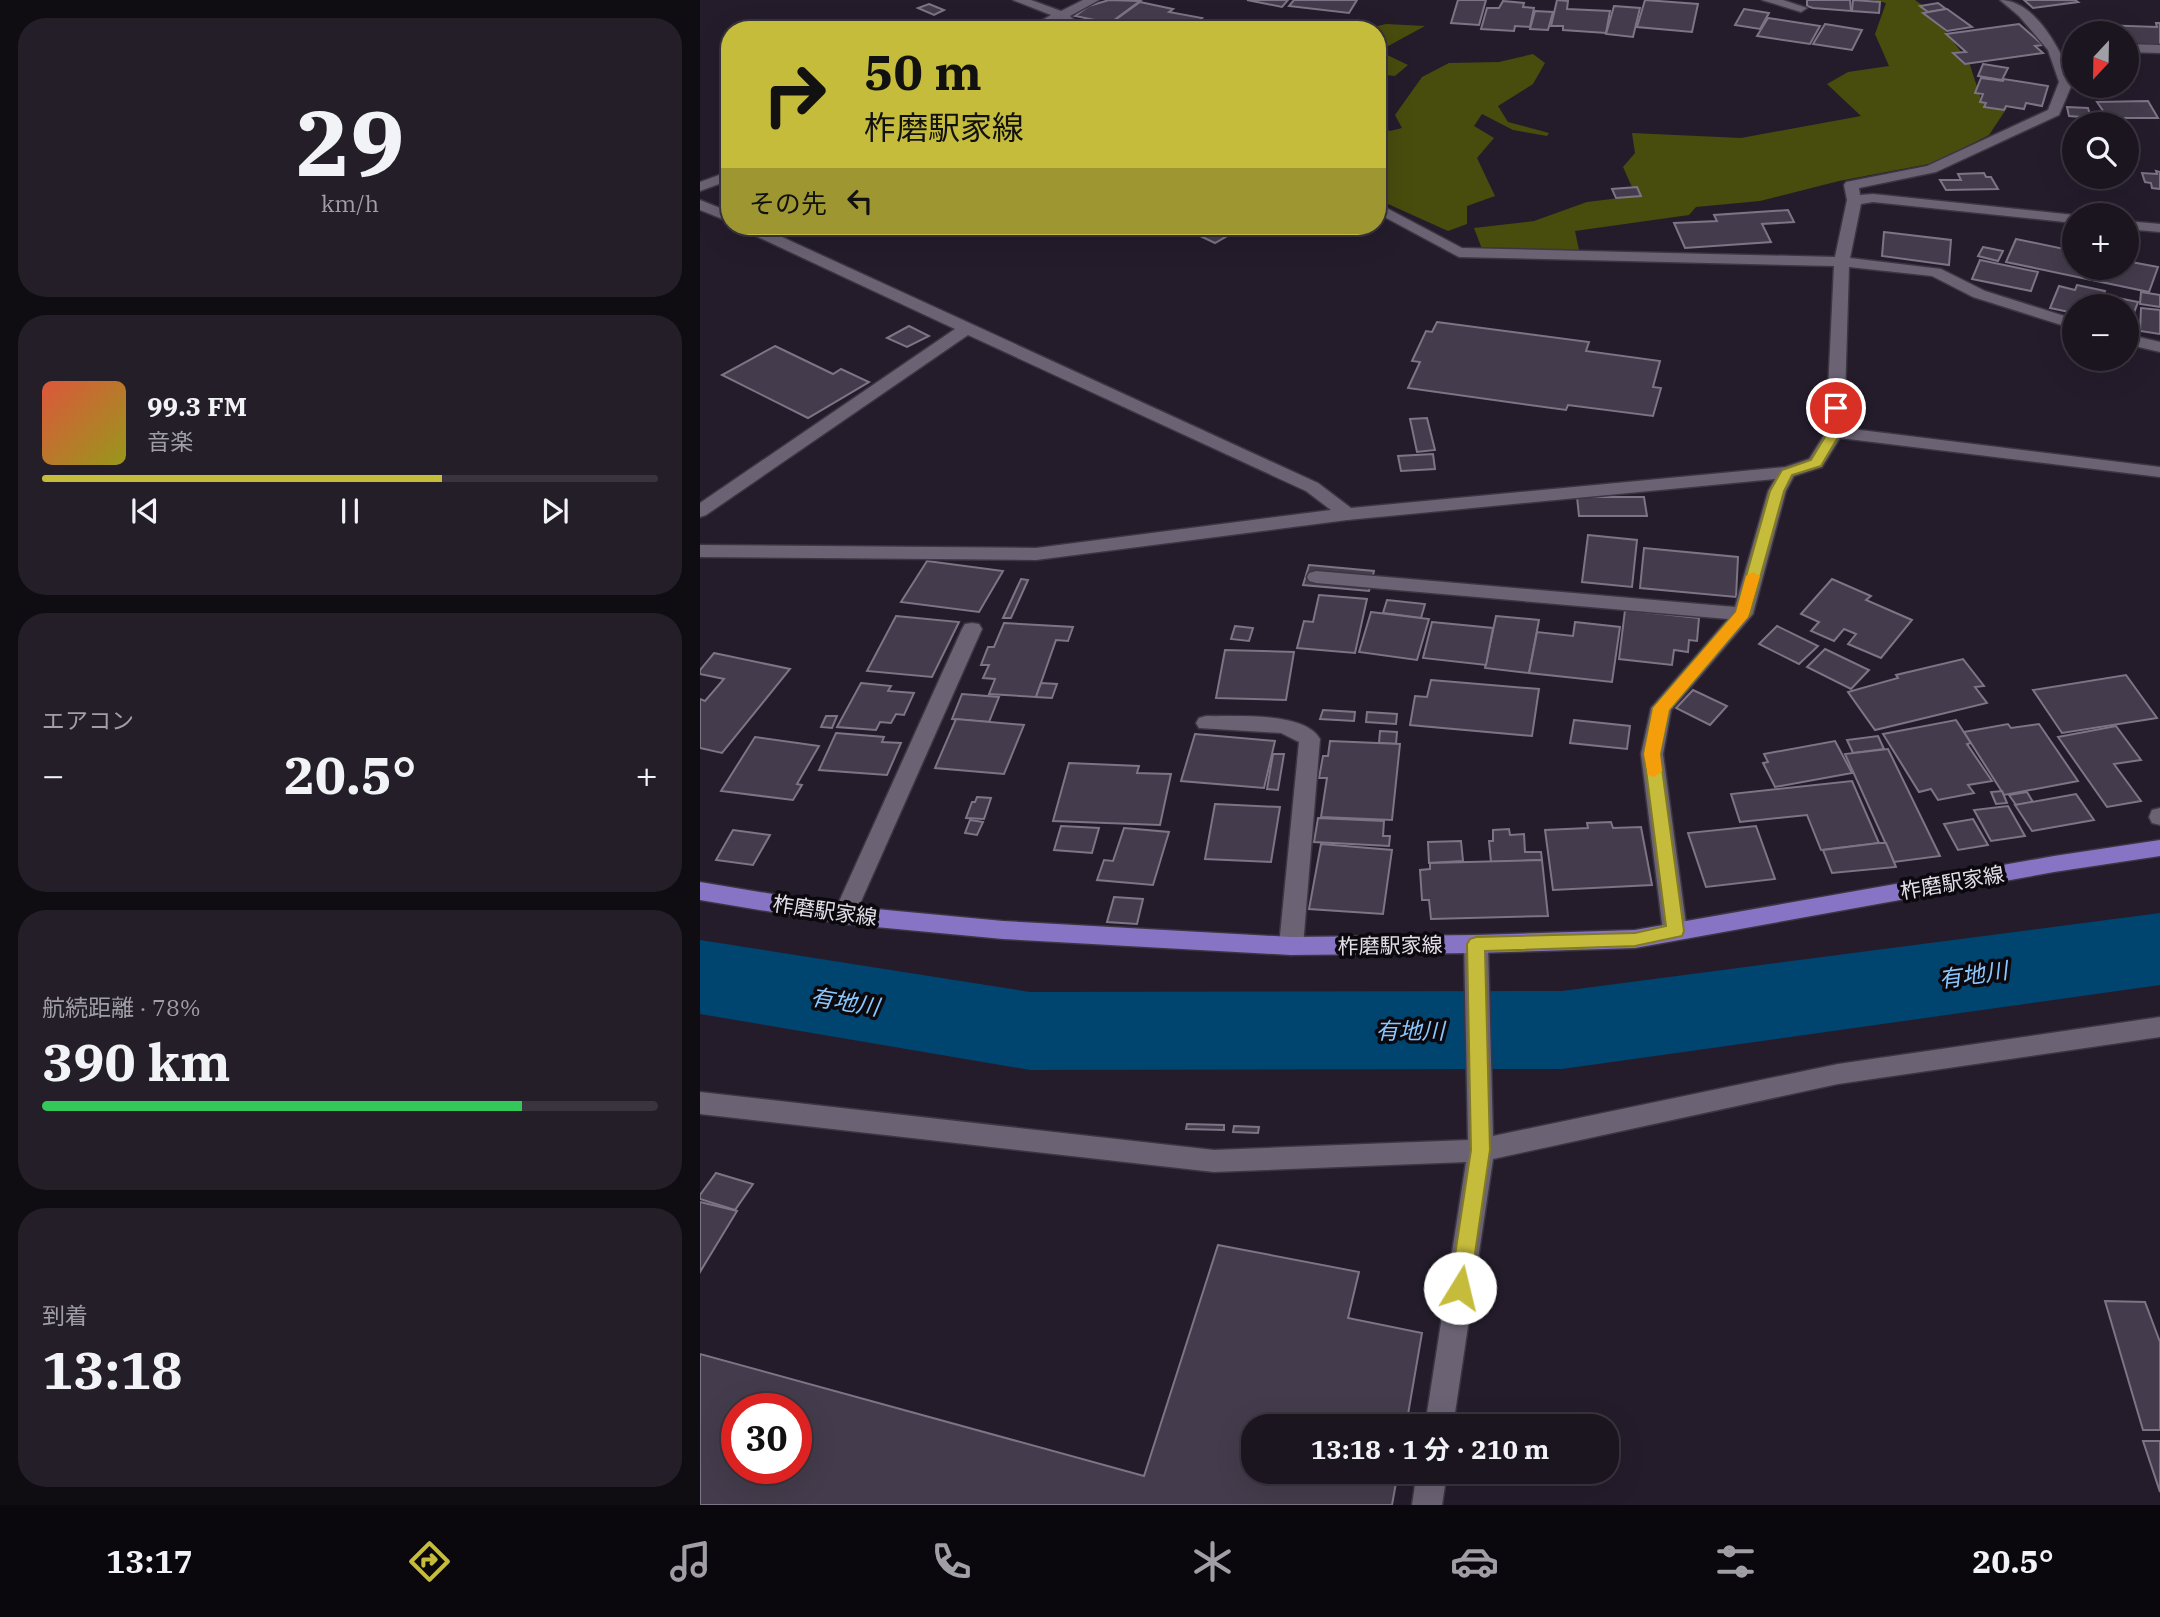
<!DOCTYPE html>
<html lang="ja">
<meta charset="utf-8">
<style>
body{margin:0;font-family:"IBM Plex Serif","Noto Sans JP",serif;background:#241e29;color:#f1f3f6;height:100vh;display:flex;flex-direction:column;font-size:26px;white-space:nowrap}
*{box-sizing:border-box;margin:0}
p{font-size:23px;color:#a09fa5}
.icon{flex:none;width:38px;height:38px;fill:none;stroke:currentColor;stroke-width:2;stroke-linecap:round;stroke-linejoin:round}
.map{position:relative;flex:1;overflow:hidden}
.details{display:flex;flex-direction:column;gap:18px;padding:18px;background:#0f0c12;width:700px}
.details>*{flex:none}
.top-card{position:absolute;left:21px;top:21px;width:665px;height:214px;border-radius:28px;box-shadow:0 7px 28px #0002,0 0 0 2px #39343e;background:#c6bc3c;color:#111;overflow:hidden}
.needle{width:46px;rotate:202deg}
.fabs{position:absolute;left:1362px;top:21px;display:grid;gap:14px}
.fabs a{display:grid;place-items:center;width:77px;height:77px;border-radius:50%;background:#1b1520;box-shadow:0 7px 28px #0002,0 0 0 2px #39343e;font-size:35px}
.speed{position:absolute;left:21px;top:1393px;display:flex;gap:14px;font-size:35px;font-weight:700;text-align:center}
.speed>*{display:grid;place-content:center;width:91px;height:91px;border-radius:50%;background:#1b1520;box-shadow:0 7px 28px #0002,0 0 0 2px #39343e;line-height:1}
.speed .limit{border:10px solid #d22;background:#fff;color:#111}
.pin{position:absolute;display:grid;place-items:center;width:60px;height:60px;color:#fff;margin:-30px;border:4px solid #fff;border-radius:50%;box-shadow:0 2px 7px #0007}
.me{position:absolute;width:77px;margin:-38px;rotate:9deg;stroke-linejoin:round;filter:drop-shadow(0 0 5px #0008)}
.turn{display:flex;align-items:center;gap:24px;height:147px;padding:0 28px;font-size:32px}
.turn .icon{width:91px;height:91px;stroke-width:2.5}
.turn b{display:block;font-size:49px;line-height:60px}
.then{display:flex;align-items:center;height:66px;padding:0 28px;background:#0003;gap:14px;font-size:26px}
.big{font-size:52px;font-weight:700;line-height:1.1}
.details .tile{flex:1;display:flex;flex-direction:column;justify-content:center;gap:10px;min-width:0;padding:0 24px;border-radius:28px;background:#241e29}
.details .dial{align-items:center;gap:0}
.dial b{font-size:91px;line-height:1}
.song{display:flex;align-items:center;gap:21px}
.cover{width:84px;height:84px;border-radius:10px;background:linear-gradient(135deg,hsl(10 70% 55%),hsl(60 70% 35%))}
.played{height:7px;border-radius:4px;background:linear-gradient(90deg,#c6bc3c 65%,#39343e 65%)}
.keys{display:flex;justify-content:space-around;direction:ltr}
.heat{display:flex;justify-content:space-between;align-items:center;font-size:38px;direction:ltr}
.charge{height:10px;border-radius:5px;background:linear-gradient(90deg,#34c759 78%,#39343e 0)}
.trip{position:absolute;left:541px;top:1414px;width:378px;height:70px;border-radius:28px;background:#1b1520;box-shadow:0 7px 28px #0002,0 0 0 2px #39343e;font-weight:700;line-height:70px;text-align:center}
.menu{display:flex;height:112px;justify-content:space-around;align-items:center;background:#0b080d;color:#a09fa5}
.menu .icon{width:49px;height:49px}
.menu .selected{color:#c6bc3c}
.menu b{font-size:32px;color:#f1f3f6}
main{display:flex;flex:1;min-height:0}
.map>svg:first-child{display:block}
</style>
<main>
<section class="details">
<div class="tile dial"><b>29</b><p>km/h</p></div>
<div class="tile">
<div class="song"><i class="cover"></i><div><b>99.3 FM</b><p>音楽</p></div></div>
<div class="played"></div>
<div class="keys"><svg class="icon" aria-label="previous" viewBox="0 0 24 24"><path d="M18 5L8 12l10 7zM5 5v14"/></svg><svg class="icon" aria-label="pause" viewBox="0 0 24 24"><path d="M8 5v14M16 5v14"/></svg><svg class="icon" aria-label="next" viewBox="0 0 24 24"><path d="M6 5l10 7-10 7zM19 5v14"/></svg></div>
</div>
<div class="tile"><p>エアコン</p>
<div class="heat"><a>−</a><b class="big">20.5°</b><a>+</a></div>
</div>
<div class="tile"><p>航続距離 · 78%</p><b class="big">390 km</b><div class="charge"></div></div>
<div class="tile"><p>到着</p><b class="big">13:18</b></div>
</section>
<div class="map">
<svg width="1460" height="1505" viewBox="0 0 1460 1505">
<rect width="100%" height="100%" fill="#241c2b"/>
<g fill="#484c0d">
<path d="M1174 0H1215L1228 9 1269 62 1281 99 1307 108 1289 135 1234 163 1139 181 1060 201 996 207 989 215 875 231 879 250 782 249 774 228 834 221 887 202 936 196 923 167 935 153 932 133 1041 138 1161 116 1127 84 1148 72 1189 66 1175 34 1186 3Z"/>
<path d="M686 24 725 26 679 51 708 65 695 76 677 74V30H662Z"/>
<path d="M833 54 845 63 833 84 798 106 808 122 849 133 847 136 813 130 782 114 774 126 794 138 777 158 795 196 767 206V224L748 231 677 199V125L690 131 702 128 695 115 722 77 749 63 799 62Z"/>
</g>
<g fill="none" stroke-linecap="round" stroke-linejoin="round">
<path fill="#004470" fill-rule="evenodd" d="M1460 913V985L862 1069 330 1070 0 1014V940L330 992 862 991Z"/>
</g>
<g fill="#443c4c" stroke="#7d7486" stroke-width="2" fill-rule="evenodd">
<path d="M409 0 440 1 410 23 375 16 389 6Z"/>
<path d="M547 0H588L582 7Z"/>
<path d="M594 0H657L649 13 589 6Z"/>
<path d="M758 0H786L779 25 751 23Z"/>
<path d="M857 0 868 1 867 9 910 11 906 33 863 30V26H851Z"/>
<path d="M945 0 998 4 992 32 937 27Z"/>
<path d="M1107 0H1150L1151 11 1113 8 1107 6Z"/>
<path d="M1153 0 1180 2 1179 13 1152 11Z"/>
<path d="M1324 0H1375L1378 2 1333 8Z"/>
<path d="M803 1 824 3 823 7 834 8 830 27 815 26 814 31 781 29 787 8H799Z"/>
<path d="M440 2 473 9 469 12 502 18 487 30H441L411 23Z"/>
<path d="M1238 3 1246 9 1228 12 1220 6Z"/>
<path d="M229 4 244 10 234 15 218 8Z"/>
<path d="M914 6 940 8 933 37 906 34Z"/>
<path d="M1044 9 1069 13 1060 29 1035 25Z"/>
<path d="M1246 9H1247L1272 27 1247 31 1223 13Z"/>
<path d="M835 11 853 12 848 30 830 29Z"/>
<path d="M1068 18 1120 26 1110 44 1057 36Z"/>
<path d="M1456 23H1460V45L1426 44V33H1404L1401 25 1457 27Z"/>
<path d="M1125 24 1162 30 1152 50 1113 44Z"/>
<path d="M1319 24 1343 45 1335 46 1343 53 1265 64 1253 53 1266 52 1246 34Z"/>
<path d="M1283 64 1308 68 1302 80 1278 76Z"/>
<path d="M1281 78 1303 81 1304 79 1348 86 1342 106 1326 103 1324 109 1306 106 1304 110 1284 107 1286 103 1280 102 1283 94 1275 93Z"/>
<path d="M1448 101 1458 118H1408L1397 102Z"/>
<path d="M1367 107 1388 108 1390 115 1405 116 1406 119 1369 116Z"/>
<path d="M1456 171 1460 172V189L1452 188 1451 183 1445 182 1442 173 1457 174Z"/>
<path d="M1284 173 1286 177H1291L1298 189 1246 190 1240 180H1261L1258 174Z"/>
<path d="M937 187 941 196 916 198 912 189Z"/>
<path d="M1088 210 1094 222 1062 224 1071 242 985 248 974 223 1017 221 1014 215Z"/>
<path d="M519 226H535L541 228 515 243 500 236Z"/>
<path d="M1184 232 1251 240 1249 265 1182 256Z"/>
<path d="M1316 239 1374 251V268H1426V261L1458 267 1449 292 1306 262Z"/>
<path d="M1283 247 1303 251 1298 261 1278 256Z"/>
<path d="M1280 260 1338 272 1331 291 1272 279Z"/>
<path d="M1377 285 1405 291 1403 295 1438 302 1429 326 1426 325V306H1374V313L1350 308 1359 286 1375 290Z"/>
<path d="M1441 292 1460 295V307L1440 304Z"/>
<path d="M1441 308 1460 310V334L1440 331Z"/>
<path d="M737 322 889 342 886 351 960 361 953 387 961 388 953 416 868 405 866 410 708 388 720 362 712 361 726 331 732 332Z"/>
<path d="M209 326 229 336 207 347 187 338Z"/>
<path d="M75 346 133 374 141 369 169 382 108 418 22 375Z"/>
<path d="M727 418 735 450 717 452 710 419Z"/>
<path d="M733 454 735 469 701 471 698 456Z"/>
<path d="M877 497H944L947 516H879Z"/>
<path d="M888 535 937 540 932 587 882 582Z"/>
<path d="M944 548 1038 557 1036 597 940 588Z"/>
<path d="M227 561 303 571 279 612 201 602Z"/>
<path d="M609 565 674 571 669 591 603 585Z"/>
<path d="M321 579 328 580 311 618H303Z"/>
<path d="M1132 579 1171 596 1166 600 1212 620 1181 658 1148 644 1156 634 1144 629 1134 641 1111 631 1119 622 1101 614Z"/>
<path d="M619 595 667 599 655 653 597 648 604 621 613 622Z"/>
<path d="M687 600 725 604 721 618 683 613Z"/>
<path d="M925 610 999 618 997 641 989 640 988 652 974 650 972 665 919 659Z"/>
<path d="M671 612 729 619 717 660 659 652Z"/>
<path d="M196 616 259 622 232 677 167 671Z"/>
<path d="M796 616 839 620 829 673 785 668Z"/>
<path d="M732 622 793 628 786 665 723 658Z"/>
<path d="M875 622 920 627 912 682 829 673 837 632 873 636Z"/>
<path d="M304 623 373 627 368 641 356 640 336 697 289 694 295 679 283 678 289 665H281L288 647H294Z"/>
<path d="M535 626 553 628 549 641 531 639Z"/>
<path d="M1077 626 1118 646 1099 664 1059 644Z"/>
<path d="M1125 649 1169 670 1151 689 1107 667Z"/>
<path d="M525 650 594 652 586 700 516 698Z"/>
<path d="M14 653 90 669 22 753 0 748V699L5 701 24 679 0 674V670Z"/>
<path d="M1263 659 1284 686 1275 687 1287 703 1175 730 1148 692 1198 678 1196 675Z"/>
<path d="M1426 675 1457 718 1362 733 1333 690Z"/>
<path d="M731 680 839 689 832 736 710 725 715 696 727 697Z"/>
<path d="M161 683 191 686 188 691 214 693 204 715 196 714 191 723 180 722 176 730 137 727Z"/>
<path d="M341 683 357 684 352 698 336 697Z"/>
<path d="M993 690 1027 706 1010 725 976 708Z"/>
<path d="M262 694 299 697 289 722 252 719Z"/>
<path d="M623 710 655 712 654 721 620 719Z"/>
<path d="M667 712 697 714 696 724 666 722Z"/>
<path d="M126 716H137L132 728 121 727Z"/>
<path d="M256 719 324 725 304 774 235 768Z"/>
<path d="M874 720 930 726 927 749 870 743Z"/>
<path d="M1256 720 1271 743 1267 744 1292 781 1268 785 1274 793 1238 800 1231 789 1219 792 1183 734Z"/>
<path d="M1308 724 1311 728 1339 724 1378 781 1304 795 1264 732Z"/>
<path d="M1416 726 1441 760 1414 764 1441 801 1407 807 1358 737Z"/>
<path d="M680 731 697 732 696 744 679 743Z"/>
<path d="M136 733 184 737 182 742 201 743 187 775 119 770Z"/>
<path d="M495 734 575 741 564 788 481 781Z"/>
<path d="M1178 736 1184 749 1153 753 1147 740Z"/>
<path d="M55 737 119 746 97 784 102 785 93 800 21 791Z"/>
<path d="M630 741 700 744 692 820 621 817 627 778H619L623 756H628Z"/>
<path d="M1135 741 1152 773 1075 787 1063 763 1068 762 1064 754Z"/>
<path d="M1188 749 1240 856 1194 862 1145 754Z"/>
<path d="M573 754H584L578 790 567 789Z"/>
<path d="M369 763 439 766 437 773 471 774 460 825 353 821Z"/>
<path d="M1152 781 1179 843 1121 850 1107 815 1040 822 1031 794Z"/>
<path d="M1302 791 1307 803 1296 804 1291 792Z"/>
<path d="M1327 792 1333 802 1316 805 1309 795Z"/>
<path d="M1376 794 1394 820 1332 831 1315 805Z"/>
<path d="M277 797 291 798 284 819 266 818 272 802H275Z"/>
<path d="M515 804 580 807 571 862 505 859Z"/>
<path d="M1308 806 1325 836 1291 841 1274 810Z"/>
<path d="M618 818 684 821 683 836H690L689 846 614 842Z"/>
<path d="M1273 819 1288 845 1258 850 1244 824Z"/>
<path d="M270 820 283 822 277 835 265 833Z"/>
<path d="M911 822 913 828 941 827 952 885 853 890 845 830 888 828 887 823Z"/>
<path d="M361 826 399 828 392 853 354 850Z"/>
<path d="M1056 826 1075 879 1006 887 988 833Z"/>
<path d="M424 828 469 832 453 885 397 880 404 860 413 861Z"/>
<path d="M809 829 810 835 824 834 825 852H841L842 860 791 862 789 841H793V830Z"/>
<path d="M33 830 70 835 53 865 16 860Z"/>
<path d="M761 841 763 861 729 863 728 842Z"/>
<path d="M1179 843H1186L1196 867 1132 873 1123 850Z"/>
<path d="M621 844 692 850 683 914 609 909Z"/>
<path d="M842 860 848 916 731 919 729 900H722L720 870 730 869V863Z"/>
<path d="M414 897 443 899 437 924 407 922Z"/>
<path d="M487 1124 524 1125V1130L486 1129Z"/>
<path d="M534 1126 559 1127 558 1133 533 1132Z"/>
<path d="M16 1173 53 1184 35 1210 0 1199V1195Z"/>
<path d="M0 1202 37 1211 0 1272Z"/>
<path d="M518 1245 659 1272 648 1318 722 1333 706 1426H553V1472H698L692 1505H0V1354L444 1476ZM37 1409H96V1468H37Z"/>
<path d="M1405 1301 1445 1302 1460 1342V1430H1443Z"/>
<path d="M1443 1441H1460V1492Z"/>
</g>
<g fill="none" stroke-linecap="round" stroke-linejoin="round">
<defs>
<g id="minor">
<path d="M313 0H331L361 11 383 0H399L370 16 386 30H372L360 21 342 30H325L351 15Z"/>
<path d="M1062 0H1083L1107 8 1101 12Z"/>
<path d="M1300 0C1336 0 1362 52 1373 82L1359 115 1236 172 1159 188 1160 195 1173 194 1374 215H1377H1374V223L1173 202 1161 204 1150 258 1241 269 1285 291 1374 319V329L1273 297 1232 276 1149 267 1144 428 1460 467V477L1140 438 1122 467 1094 476 1086 491 1053 614 971 710 963 754 987 931 983 937 975 940 967 937 963 931 941 754 951 708 1028 619 616 583 609 581 607 577 609 573 616 571 1035 607 1068 491 1075 479 647 520 336 560 0 557V545L336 548 631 510 606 491 268 335 6 515 0 517V503L255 329 41 229 39 226H58L618 483 651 508 1085 467 1109 459 1126 432 1134 266 759 257 677 213V203L762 248 1135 257 1147 200 1144 185 1146 182 1227 166 1348 110 1359 82 1348 50 1319 16Z"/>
<path d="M1426 44 1460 45V53L1426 52Z"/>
<path d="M30 171V180L0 191V182Z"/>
<path d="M0 200 30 212V222L0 210Z"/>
<path d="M1426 221 1460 224V232L1426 229Z"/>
<path d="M1426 334 1460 342V352L1426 344Z"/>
<path d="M272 623 279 624 282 629 155 915 152 921 144 924 136 921 133 915 262 629 265 624Z"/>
<path d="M506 716C535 717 604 711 620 739L603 946 599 952 591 955 583 952 579 946 599 742 581 733 499 728 496 723 499 718Z"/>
<path d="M1460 808V825L1452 823 1449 817 1452 810Z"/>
<path d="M776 935 784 938 788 944 793 1136 1138 1064 1460 1017V1037L1138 1084 793 1159 753 1426H725L766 1162 514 1172 0 1114V1092L514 1150 768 1140 764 944 768 938Z"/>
<path d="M717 1472H747L742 1505H712Z"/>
</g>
<path id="major" d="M1460 840V856L1354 872 935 948 776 953 591 955 303 939 144 924 0 900V882L144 906 303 921 591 937 776 935 935 930 1354 856Z"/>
</defs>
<use href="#minor" stroke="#3c3642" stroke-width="3"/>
<use href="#major" stroke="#3c3642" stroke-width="3"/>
<use href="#minor" fill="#6b6374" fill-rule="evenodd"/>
<use href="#major" fill="#8874c5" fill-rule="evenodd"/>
</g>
<path fill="#c6bc3c" stroke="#817a27" stroke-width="2" d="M1136 404 1142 408 1141 432 1121 466 1092 475 1084 491 1050 614 969 710 960 754 984 931 982 936 935 946 785 951 790 1150 770 1288 767 1295 760 1298 753 1295 750 1288 771 1150 767 944 770 939 776 937 935 933 966 926 944 754 953 708 1036 612 1070 491 1082 470 1111 460 1128 432 1129 408Z"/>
<path fill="#f59e0b" d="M1053 572 1060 576 1048 617 969 710 960 754 962 771 954 777 948 775 944 754 953 708 1036 612 1046 576Z"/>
<g text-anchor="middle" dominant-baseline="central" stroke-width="7" stroke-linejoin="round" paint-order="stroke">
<g font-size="21" fill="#e3dee8" stroke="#0b080e">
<text transform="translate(1252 882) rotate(-10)">柞磨駅家線</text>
<text transform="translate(125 910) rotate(8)">柞磨駅家線</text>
<text transform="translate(690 945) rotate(-1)">柞磨駅家線</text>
</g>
<g font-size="23" font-style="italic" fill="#8ac8ff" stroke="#0b080e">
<text transform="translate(1273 974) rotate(-8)">有地川</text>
<text transform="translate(145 1001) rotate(9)">有地川</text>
<text x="710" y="1030">有地川</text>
</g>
</g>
</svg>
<div class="fabs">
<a><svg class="needle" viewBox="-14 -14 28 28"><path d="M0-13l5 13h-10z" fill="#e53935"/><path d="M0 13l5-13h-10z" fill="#a09fa5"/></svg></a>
<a><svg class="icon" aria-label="search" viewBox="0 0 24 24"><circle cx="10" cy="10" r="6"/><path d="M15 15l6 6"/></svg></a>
<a>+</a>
<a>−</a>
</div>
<div class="speed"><div class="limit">30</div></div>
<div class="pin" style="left:1136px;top:408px;background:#d93025"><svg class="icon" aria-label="arrive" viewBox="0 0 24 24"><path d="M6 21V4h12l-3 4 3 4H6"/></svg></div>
<svg class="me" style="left:760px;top:1288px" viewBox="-20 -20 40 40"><circle r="19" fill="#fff"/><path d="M0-13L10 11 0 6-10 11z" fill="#c6bc3c"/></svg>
<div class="trip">13:18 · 1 分 · 210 m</div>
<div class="top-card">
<div class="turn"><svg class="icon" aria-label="right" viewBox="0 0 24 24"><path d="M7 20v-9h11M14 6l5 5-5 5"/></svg><div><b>50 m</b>柞磨駅家線</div></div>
<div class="then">その先<svg class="icon" aria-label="left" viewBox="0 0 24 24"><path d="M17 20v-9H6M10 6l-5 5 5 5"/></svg></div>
</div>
</div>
</main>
<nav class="menu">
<b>13:17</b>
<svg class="icon selected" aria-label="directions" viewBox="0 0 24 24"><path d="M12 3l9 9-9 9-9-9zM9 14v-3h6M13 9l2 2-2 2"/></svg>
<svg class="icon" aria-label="music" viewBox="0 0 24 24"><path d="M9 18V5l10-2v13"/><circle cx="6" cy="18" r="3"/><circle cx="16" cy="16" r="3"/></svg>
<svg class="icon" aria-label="phone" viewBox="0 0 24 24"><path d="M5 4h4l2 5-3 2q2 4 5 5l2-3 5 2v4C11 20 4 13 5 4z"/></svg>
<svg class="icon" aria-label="climate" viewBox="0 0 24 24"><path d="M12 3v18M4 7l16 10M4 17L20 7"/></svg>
<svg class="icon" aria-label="car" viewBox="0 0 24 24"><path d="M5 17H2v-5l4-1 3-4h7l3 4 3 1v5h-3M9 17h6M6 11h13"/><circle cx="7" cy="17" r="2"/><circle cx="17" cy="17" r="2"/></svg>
<svg class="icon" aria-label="filters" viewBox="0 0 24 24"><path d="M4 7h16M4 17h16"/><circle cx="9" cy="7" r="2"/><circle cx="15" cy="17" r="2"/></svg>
<b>20.5°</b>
</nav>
